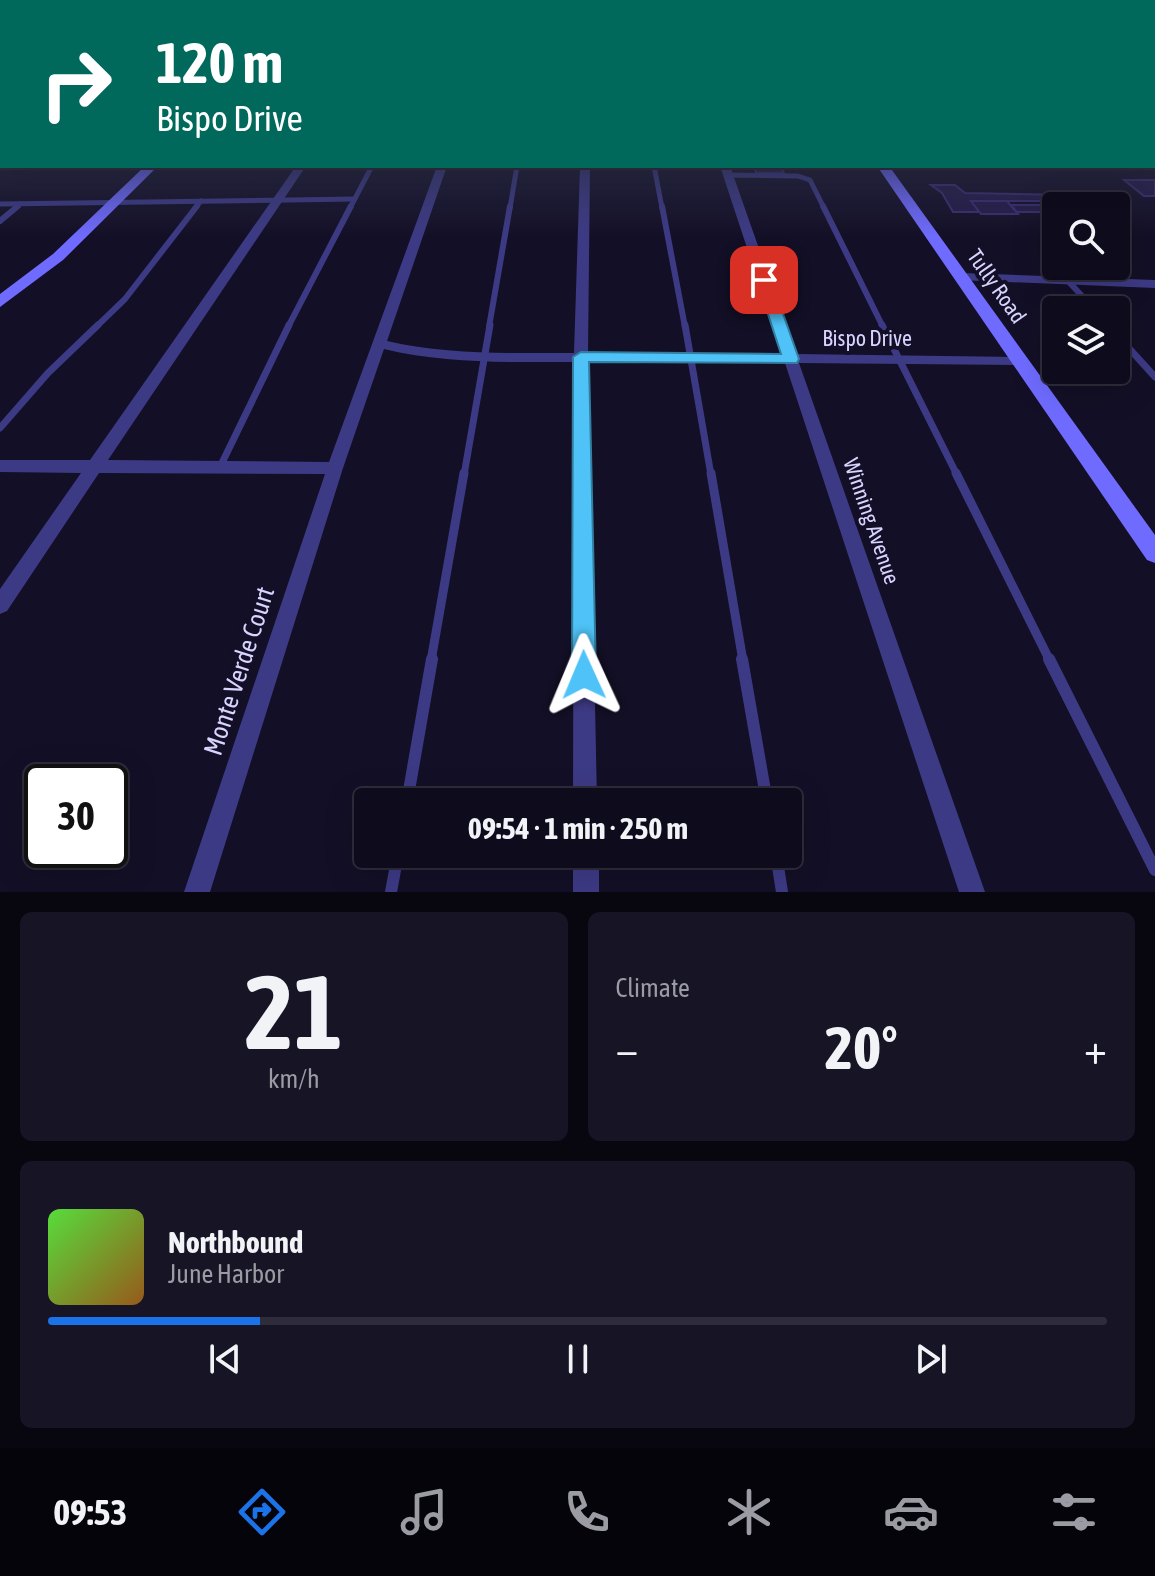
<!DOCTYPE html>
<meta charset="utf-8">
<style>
body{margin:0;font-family:"Asap Condensed",sans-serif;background:#171425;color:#f1f3f6;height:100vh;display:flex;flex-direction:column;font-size:30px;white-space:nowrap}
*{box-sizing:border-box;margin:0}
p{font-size:26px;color:#9b9ba3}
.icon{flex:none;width:44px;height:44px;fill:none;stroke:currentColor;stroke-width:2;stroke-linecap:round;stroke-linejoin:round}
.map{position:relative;height:892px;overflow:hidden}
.drawer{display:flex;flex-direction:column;gap:20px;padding:20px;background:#08060f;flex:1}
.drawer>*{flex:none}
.guide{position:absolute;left:0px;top:0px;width:1156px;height:168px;box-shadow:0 8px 32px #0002,0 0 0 2px #2e2b3b;background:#00695c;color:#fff;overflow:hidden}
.tools{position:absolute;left:1042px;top:192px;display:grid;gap:16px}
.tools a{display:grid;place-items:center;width:88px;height:88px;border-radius:8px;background:#0e0b1c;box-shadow:0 8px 32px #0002,0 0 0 2px #2e2b3b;font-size:40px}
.speed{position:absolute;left:24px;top:764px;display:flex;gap:16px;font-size:40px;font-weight:700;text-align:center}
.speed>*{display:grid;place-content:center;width:104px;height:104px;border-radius:50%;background:#0e0b1c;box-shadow:0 8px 32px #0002,0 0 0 2px #2e2b3b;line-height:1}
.speed .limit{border:4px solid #111;border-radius:12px;background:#fff;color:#111}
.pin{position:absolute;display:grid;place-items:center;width:68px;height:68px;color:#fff;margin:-34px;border-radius:16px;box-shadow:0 4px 12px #0006}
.me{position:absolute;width:88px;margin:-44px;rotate:359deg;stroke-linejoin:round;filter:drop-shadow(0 0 6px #0008)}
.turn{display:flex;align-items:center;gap:28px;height:168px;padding:0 24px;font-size:36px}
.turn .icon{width:104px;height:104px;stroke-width:2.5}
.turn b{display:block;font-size:56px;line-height:68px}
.big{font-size:60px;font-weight:700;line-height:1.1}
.drawer .card{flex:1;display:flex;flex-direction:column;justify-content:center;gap:12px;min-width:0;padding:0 28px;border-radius:12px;background:#171425}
.drawer .dial{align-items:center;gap:0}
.dial b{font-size:104px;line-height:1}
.song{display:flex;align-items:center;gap:24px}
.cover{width:96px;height:96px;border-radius:12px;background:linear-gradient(135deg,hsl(110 70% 55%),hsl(30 70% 35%))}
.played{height:8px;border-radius:4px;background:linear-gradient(90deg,#1a73e8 20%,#2e2b3b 20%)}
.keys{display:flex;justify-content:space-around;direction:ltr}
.heat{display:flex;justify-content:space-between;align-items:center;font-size:44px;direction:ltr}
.drawer .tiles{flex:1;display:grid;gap:20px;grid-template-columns:1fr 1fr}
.card:last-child{grid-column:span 2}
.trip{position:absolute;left:354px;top:788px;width:448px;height:80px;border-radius:8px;background:#0e0b1c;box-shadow:0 8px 32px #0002,0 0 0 2px #2e2b3b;font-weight:700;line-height:80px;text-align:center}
.tabs{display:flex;height:128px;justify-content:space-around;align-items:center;background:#06040b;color:#9b9ba3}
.tabs .icon{width:56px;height:56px}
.tabs .current{color:#1a73e8}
.tabs b{font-size:36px;color:#f1f3f6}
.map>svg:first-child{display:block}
</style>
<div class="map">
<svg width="1155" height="892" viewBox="0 0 1155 892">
<rect width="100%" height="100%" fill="#130f26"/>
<g fill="#241b47" stroke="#3b2d73" stroke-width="2">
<path d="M754 166H780L784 173H756Z"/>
<path d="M1124 180H1155V196H1144Z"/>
<path d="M931 185H955L965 193 1063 195 1075 206H1056V212H1017L1010 205H1055L1052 201H971L980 212H953L942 193Z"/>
<path d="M971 201H1007L1018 214H981Z"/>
</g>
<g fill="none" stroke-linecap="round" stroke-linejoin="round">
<g stroke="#3d3a85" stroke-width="5">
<path d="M654 166 662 208"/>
<path d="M796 166 884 167"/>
<path d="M728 175 798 176 810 180 824 208"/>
<path d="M0 204 355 199"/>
<path d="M15 208 20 204"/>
<path d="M195 208 201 201"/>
<path d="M350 208 372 166"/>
<path d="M510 208 517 166"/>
</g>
<g stroke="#3d3a85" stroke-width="6">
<path d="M662 206 685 327"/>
<path d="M823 206 883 327"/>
<path d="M0 221 18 206"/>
<path d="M1069 282 1095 310"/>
<path d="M96 327 125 299 197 206"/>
<path d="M288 327 351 206"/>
<path d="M489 327 510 206"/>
</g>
<g stroke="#3d3a85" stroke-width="7">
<path d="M685 325 711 475"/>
<path d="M882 325 957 475"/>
<path d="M1116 334 1155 377"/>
<path d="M0 428 48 373 98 325"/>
<path d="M220 467 289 325"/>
<path d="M464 475 490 325"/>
</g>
<g stroke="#3d3a85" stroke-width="9">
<path d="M711 473 743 661"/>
<path d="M956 473 1050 661"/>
<path d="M431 661 464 473"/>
</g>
<g stroke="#3d3a85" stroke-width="12">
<path d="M742 659 767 802"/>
<path d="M1049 659 1155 870"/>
<path d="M407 802 432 659"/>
<path d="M776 854 782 892"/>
<path d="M391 892 398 854"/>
</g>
<g fill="#3d3a85" fill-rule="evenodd">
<path d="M0 162 2 166 5 167 0 168Z"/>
<path d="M296 166H306L108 460 329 462 437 166H447L387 341C448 355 512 353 574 353L580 166H590L588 353 782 354 720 166H730L796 354 1025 357 1027 360 1020 365 799 363 985 892H959L785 363 588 362 597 802H573L574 362C511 362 446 364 384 349L343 468 210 892H184L325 474 99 473 7 611 0 614V589L81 473 0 472V460H90Z"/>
<path d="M962 273 1155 280V288L958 280 956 277Z"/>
<rect x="573" y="854" width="26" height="38"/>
</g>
<g fill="#6f6bff" fill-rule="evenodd">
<path d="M145 166H158L63 260 0 307V294L53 254Z"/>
<path d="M877 166H889L1155 535V563L1147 560Z"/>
</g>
<g fill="#c25bff" fill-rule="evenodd">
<rect x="0" y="117" width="2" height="6"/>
<rect x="1154" y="125" width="1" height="6"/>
</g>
</g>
<linearGradient id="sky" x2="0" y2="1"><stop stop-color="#0a0815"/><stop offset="0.47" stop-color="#333752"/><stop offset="1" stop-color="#333752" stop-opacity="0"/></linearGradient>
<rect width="1155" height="237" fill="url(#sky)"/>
<path fill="#4fc3f7" stroke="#337fa1" stroke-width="2" d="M764 276 771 280 799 359 797 363 589 362 596 675 593 683 584 687 576 683 572 675 573 357 581 352 781 354 757 280Z"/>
<g text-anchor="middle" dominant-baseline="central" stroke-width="8" stroke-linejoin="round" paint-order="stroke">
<g font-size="22" fill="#d9d4ff" stroke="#130f26">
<text transform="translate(997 286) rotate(55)">Tully Road</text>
<text x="867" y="338">Bispo Drive</text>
<text transform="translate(872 521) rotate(71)">Winning Avenue</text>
</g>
<g font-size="26" fill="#d9d4ff" stroke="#130f26">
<text transform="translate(239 671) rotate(-72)">Monte Verde Court</text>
</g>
</g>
</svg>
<div class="tools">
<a><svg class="icon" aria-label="search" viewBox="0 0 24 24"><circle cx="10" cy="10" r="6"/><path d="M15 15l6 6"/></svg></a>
<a><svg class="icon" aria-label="layers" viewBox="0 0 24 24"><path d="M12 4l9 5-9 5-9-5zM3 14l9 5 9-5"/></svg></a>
</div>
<div class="speed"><div class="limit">30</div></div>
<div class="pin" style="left:764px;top:280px;background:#d93025"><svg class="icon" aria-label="arrive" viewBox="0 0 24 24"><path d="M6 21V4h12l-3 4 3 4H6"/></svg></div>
<svg class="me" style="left:584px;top:675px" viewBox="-20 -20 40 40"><path d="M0-17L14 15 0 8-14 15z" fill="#4fc3f7" stroke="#fff" stroke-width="4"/></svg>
<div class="trip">09:54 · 1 min · 250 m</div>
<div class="guide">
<div class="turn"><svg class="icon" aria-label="right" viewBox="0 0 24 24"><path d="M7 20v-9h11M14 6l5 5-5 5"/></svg><div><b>120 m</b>Bispo Drive</div></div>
</div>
</div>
<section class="drawer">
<div class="tiles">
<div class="card dial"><b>21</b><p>km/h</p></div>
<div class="card"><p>Climate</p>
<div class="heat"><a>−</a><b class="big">20°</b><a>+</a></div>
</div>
<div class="card">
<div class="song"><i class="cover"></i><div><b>Northbound</b><p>June Harbor</p></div></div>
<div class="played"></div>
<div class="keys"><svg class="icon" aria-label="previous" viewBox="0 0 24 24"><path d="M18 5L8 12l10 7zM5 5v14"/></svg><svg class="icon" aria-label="pause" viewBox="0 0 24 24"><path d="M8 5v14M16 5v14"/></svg><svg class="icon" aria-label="next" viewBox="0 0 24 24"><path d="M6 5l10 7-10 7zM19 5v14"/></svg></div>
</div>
</div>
</section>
<nav class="tabs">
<b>09:53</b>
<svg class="icon current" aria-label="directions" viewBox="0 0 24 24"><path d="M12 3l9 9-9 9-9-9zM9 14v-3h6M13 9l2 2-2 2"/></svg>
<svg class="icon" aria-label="music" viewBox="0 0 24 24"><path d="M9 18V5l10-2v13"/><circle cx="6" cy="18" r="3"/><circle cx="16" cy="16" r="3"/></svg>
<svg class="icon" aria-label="phone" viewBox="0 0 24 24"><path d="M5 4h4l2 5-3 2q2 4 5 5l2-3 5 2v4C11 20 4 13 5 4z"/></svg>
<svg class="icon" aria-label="climate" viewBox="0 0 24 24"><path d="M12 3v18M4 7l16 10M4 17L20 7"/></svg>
<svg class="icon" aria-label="car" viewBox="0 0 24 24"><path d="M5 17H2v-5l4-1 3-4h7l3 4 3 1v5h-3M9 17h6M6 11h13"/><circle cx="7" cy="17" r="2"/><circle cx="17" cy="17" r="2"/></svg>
<svg class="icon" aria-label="filters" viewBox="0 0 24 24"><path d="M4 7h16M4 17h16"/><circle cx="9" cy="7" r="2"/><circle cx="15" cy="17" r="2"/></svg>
</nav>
